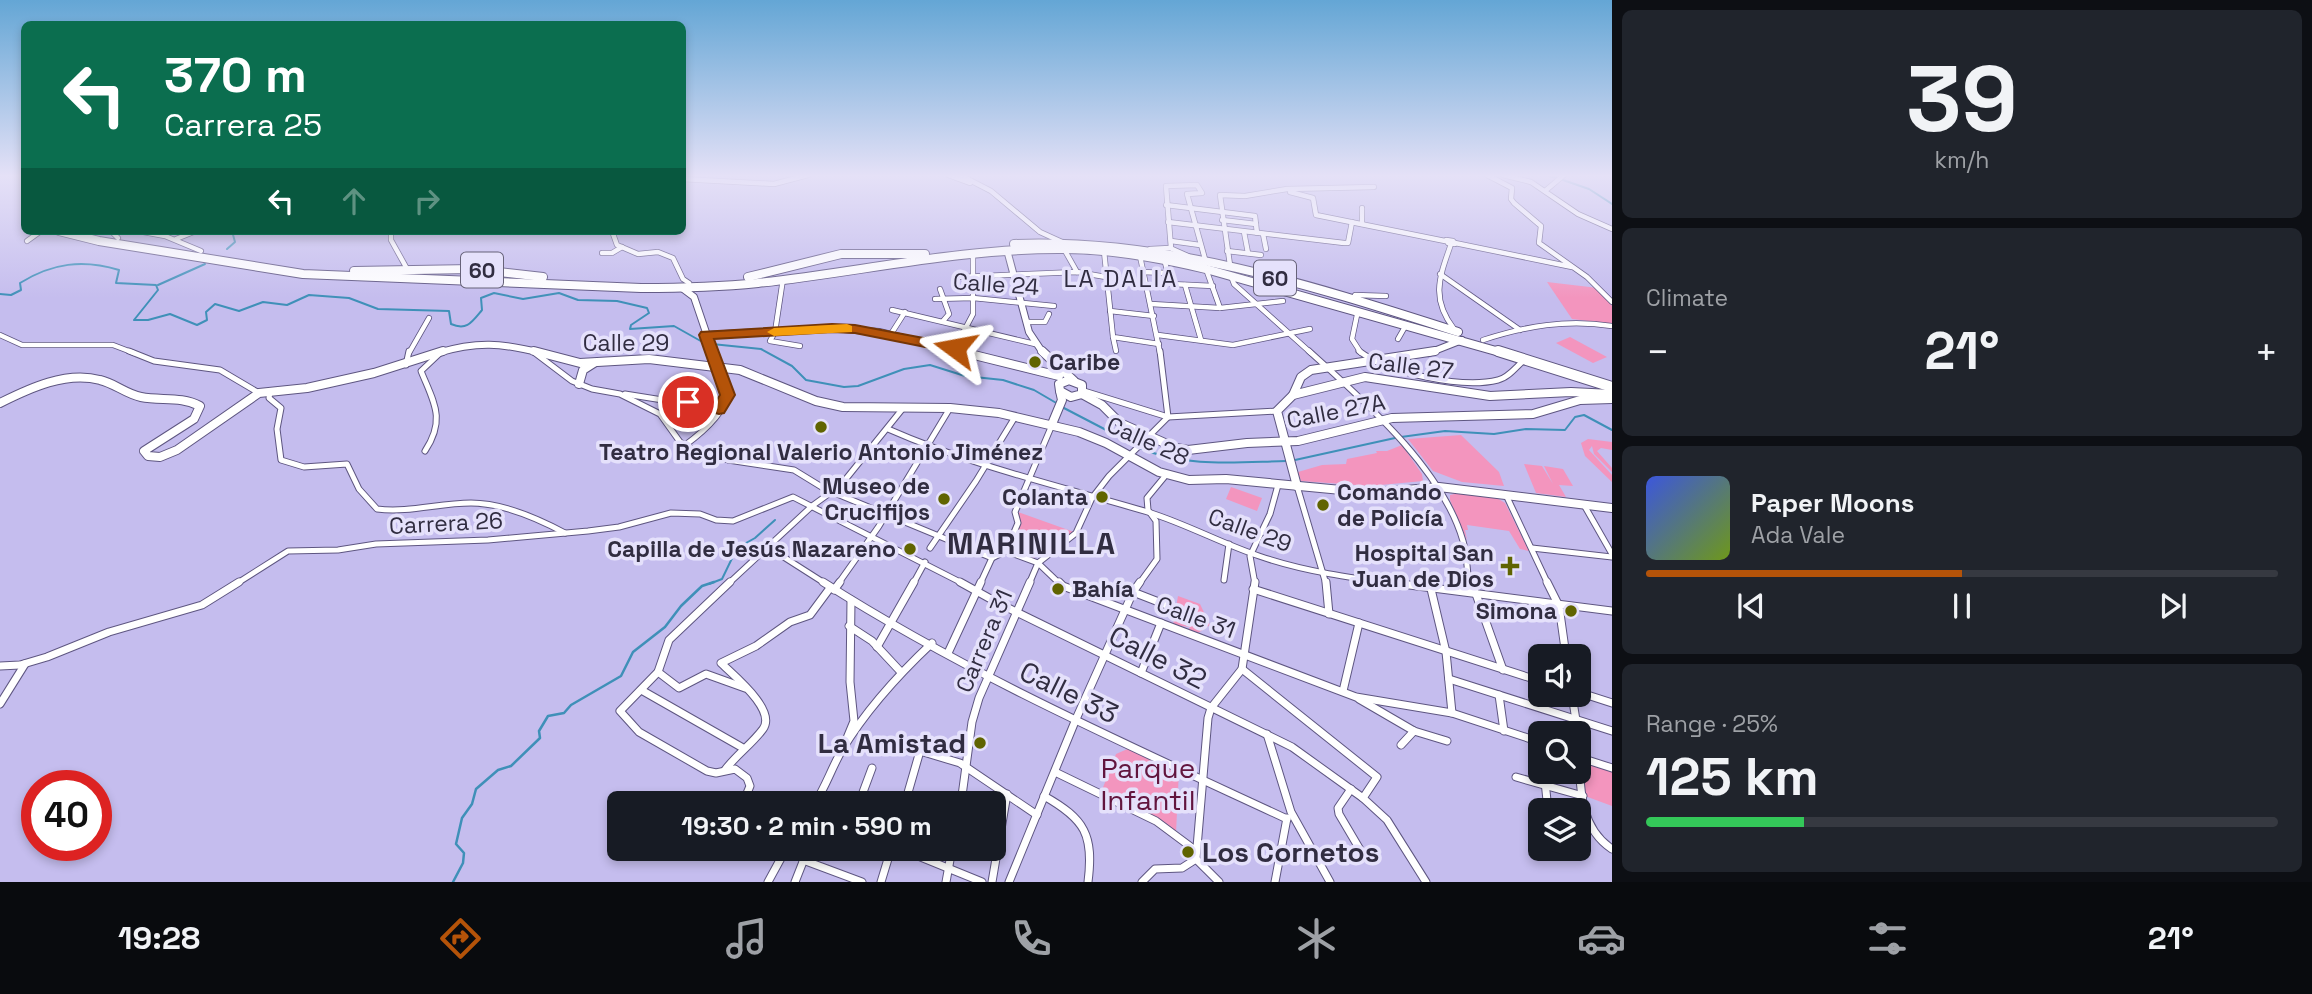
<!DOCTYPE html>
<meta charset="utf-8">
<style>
body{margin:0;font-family:"Space Grotesk",sans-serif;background:#20242c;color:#f1f3f6;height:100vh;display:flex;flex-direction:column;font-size:26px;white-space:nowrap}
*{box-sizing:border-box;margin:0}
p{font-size:23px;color:#9ea1a6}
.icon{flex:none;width:38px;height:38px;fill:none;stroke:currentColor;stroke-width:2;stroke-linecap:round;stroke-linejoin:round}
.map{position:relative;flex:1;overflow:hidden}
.side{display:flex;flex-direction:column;gap:10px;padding:10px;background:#0d0f14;width:700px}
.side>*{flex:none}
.guide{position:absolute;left:21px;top:21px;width:665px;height:214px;border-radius:10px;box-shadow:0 4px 10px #0003;background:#0b6e4f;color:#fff;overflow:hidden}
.fabs{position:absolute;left:1528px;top:644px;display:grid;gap:14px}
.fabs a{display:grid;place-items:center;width:63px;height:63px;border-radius:10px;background:#171b24;box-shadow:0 4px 10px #0003;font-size:35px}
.speed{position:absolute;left:21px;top:770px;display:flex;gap:14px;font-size:35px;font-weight:700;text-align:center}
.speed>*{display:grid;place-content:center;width:91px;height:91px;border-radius:50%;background:#171b24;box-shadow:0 4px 10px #0003;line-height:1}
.speed .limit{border:10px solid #d22;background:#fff;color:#111}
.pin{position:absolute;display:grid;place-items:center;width:60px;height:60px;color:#fff;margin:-30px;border:4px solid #fff;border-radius:50%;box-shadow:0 2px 7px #0007}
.me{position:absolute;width:77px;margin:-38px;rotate:283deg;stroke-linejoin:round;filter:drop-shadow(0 0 5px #0008)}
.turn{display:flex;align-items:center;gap:24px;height:147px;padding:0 28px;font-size:32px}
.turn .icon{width:91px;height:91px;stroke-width:2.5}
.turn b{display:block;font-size:49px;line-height:60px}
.lanes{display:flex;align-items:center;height:66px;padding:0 28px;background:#0003;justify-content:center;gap:35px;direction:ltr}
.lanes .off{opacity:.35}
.big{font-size:52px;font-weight:700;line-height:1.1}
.side .card{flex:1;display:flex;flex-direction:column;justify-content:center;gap:10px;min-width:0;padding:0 24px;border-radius:10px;background:#20242c}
.side .dial{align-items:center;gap:0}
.dial b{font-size:91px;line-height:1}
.song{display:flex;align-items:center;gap:21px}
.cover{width:84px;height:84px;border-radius:10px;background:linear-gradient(135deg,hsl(230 70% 55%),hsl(80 70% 35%))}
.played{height:7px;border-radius:4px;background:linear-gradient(90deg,#b45309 50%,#363941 50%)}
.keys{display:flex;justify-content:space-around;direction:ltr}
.heat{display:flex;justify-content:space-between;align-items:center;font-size:38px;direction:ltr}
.charge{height:10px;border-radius:5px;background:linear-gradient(90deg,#34c759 25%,#363941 0)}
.trip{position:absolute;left:607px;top:791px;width:399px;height:70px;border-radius:10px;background:#171b24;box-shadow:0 4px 10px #0003;font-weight:700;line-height:70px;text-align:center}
.tabs{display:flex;height:112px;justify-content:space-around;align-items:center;background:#090b0e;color:#9ea1a6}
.tabs .icon{width:49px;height:49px}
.tabs .current{color:#b45309}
.tabs b{font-size:32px;color:#f1f3f6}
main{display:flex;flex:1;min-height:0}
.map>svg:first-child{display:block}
</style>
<main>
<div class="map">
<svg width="1612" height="882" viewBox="0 0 1612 882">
<rect width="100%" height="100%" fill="#c5bdee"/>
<g fill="#f395be">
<path d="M1547 282 1598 288 1612 306V324L1572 319Z"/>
<path d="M1570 337 1607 357 1593 363 1556 343Z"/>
<path d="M1461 435 1499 472 1504 486 1462 482 1433 471 1408 439Z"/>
<path d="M1588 439 1612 442V450L1601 448 1597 451 1612 468V472L1594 454 1592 446 1589 450 1612 475V482L1585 456 1581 443Z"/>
<path d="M1402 445 1422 474 1423 481 1370 486 1301 481 1298 472 1322 465 1346 464 1347 459 1377 453 1376 451H1387Z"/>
<path d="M1524 464 1542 466 1553 484 1544 466 1563 469 1573 486 1559 485 1566 497 1536 493Z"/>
<path d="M1231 487 1262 498 1257 511 1226 499Z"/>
<path d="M1459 493 1497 498 1505 503 1529 551 1520 549 1509 531 1467 525 1468 530H1465L1467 540 1450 500V495Z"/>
<path d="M1018 512 1074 532 1032 559 1010 549 1020 523Z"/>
<path d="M1178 596 1200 604 1210 625 1198 633 1188 630 1190 627 1173 625Z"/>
<path d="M1132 747 1179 770 1176 833 1102 790 1116 754Z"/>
<path d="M1581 760 1612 769V806L1585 796Z"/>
</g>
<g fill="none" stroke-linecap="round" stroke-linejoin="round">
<g stroke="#3f90b8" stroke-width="2">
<path d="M1545 175 1557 178"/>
<path d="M1563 180 1589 189 1612 204"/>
<path d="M227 249 235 242 232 231"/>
<path d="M158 285 205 264"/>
<path d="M0 294 11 295 21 290 20 283C52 263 83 259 119 270L116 283 156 285 158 290 134 320H148L170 314 197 325 207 320 206 312 215 304 239 311 263 302 287 305 309 295 349 298 378 309 449 311 451 324C467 331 472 322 482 310L481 298 494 293 523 299 559 293 578 300 617 301 647 308 649 313 631 325 630 329 674 326 706 344"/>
<path d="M712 344 761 349 792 366 806 380 844 387 858 386 904 369 930 365 965 376 1003 380 1034 390 1058 404"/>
<path d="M1062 407 1135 445"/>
<path d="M1401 437 1445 431 1494 434 1526 429 1565 430 1575 417 1584 415 1612 430"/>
<path d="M1140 448C1186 468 1237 462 1286 461"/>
<path d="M1295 460 1395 438"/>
<path d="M709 584 722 579 737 548 755 538 775 520"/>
</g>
<path stroke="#3f90b8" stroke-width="2.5" d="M453 882 463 863 464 853 456 844 462 818 472 804 476 789 498 770 511 766 540 738 539 731 548 716 564 713 571 705 621 676 633 652 665 627 681 606 702 586 714 582"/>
<defs>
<g id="street-far2">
<path d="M948 175 970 183"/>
<path d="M960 175 991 191 1040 232 1062 242"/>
<path d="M1487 175 1512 188 1511 199 1514 203 1541 226 1539 243 1587 277 1612 302"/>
<path d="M1503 175 1531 182 1578 214 1612 229"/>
<path d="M682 179 774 184 808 175"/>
<path d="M1545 191 1564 175"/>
<path d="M1290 192 1313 198 1316 215 1445 241"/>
<path d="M1166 205 1255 216 1257 233"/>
<path d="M1362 208V224"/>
<path d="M1222 220 1256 224"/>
<path d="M1168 222 1344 243H1348L1352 222"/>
<path d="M111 231 118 238"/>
<path d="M138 231 165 236 201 251"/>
<path d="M391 231V240L406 267"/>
<path d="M612 231 617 245 638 254 658 252 673 258 683 279 689 283"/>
<path d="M1244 232 1248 253"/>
<path d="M1263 234 1266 249"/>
<path d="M176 239 196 231"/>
<path d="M1446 240 1453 241 1455 244 1448 243Z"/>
<path d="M27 241 41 231"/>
<path d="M1171 241 1200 245"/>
<path d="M1455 243 1572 267"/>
<path d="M1451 244C1440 276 1430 298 1454 329"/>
<path d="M1171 248 1166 186 1197 185 1202 193 1187 194 1205 259"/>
<path d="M1064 249 1077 272"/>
<path d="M1150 249 1170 248 1188 256"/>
<path d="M1104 251 1113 337 1159 344"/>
<path d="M1227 251 1261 255"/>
<path d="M602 253H612L622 247"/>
<path d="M1140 256 1160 353"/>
<path d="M1164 259 1171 284 1213 286"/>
<path d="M1230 265 1220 195 1245 196 1287 189 1374 187"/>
<path d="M1206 269 1220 308"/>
<path d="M1142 272 1167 273"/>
<path d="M1440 274 1520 330"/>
<path d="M1231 276 1234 284 1311 353"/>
<path d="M960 277 1077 272 1146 284"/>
<path d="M783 279 775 332 770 341 800 346"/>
<path d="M1185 285 1201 340"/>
<path d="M940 289 949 314 943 321"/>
<path d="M935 299 973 298 1054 306"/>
<path d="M1359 299 1355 295 1386 296"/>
<path d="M1151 304 1220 308 1283 301"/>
<path d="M892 310 1035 344"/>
<path d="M1110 311 1154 316"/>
<path d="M1357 315 1352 339 1361 353"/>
<path d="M1027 322H1045L1049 314"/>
<path d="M891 334 905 312"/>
<path d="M0 335 22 345H113L134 353"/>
<path d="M1158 335 1233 345 1310 329"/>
<path d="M1113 337 1116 351"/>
<path d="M1398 339 1406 325"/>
<path d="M1483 340C1526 326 1567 319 1612 326"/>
<path d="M955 348 973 314V253"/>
<path d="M409 353 429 318"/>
</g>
<g id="street-far1">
<path d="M129 351 154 361 220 370 259 393"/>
<path d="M1309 351C1364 401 1442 468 1463 541 1467 554 1467 570 1469 584"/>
<path d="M1359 351C1388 373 1462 389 1498 380 1508 378 1516 367 1524 360"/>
<path d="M535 353 572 381 592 389 620 394 660 414 680 442 696 451 728 460 794 470 825 489 992 558 1006 551 1038 563 1060 584"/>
<path d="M406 365 409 351"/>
<path d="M1084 391 1168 417 1277 411"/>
<path d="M270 392 269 398 281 408 277 429 281 460 304 467 347 464 359 489 377 509C409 513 439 503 471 503 503 503 537 518 565 533"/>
<path d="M625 394 719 409"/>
<path d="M888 429C972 466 1063 487 1151 513 1188 525 1223 544 1259 556 1305 572 1353 578 1400 584"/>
<path d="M684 446C699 435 725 414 727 394 728 385 721 375 718 367"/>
<path d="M425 451C446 419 434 403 421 371L439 354"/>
<path d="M1297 486 1326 584"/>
<path d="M1506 495 1548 584"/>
<path d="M1584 505 1612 554"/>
<path d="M768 547 826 584"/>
<path d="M930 548 976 481 1015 417"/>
<path d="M1532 548 1612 557"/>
<path d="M1006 551 1018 523 1015 512 1052 425"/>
<path d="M1224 580 1229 544"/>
<path d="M236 584 288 551 338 550 376 544 488 540 588 531 619 527 671 513 700 514 716 520 733 521 793 497 964 584"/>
<path d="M728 584 812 506 841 485 904 407"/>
<path d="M838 584 879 526 950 408"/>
<path d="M913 584 925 562"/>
<path d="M980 584 992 558"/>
<path d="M1029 584 1038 563 1076 533 1092 498 1109 476 1168 417 1160 351"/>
<path d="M1139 584 1157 559 1156 521 1148 510 1147 498 1166 475"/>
<path d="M1255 584 1250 556 1270 514 1278 485"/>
</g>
<g id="street">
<path d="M730 582 669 640 658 672 620 711 639 732 707 771 716 773 735 769 747 778 750 786 743 803"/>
<path d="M823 582C969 675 1130 746 1287 819"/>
<path d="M960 582 998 603 1292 747 1363 798 1387 820 1426 882"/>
<path d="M1059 582 1063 586 1356 697 1452 713 1540 742"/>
<path d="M1326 582 1329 614"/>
<path d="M1386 582 1612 611"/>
<path d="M1469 582 1476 594 1503 670"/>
<path d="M1547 582 1559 606 1566 656"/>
<path d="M1253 589 1540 681"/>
<path d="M1431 589 1446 652 1452 713"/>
<path d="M834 590 840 582"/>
<path d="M1133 592 1169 606"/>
<path d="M849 626 872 641 900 671"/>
<path d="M877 647 914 582"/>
<path d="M948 653 981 582"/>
<path d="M0 666 20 665 47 657 109 632 202 605 239 582"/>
<path d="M1242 669 1377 777 1363 798"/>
<path d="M658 672 679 688 706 674 745 688"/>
<path d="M1141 673 1161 623"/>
<path d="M1449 679 1612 731"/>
<path d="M643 691 743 748"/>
<path d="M1343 691 1359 623"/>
<path d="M1578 692 1612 703"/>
<path d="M1499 695 1504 731"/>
<path d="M1572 695 1578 733"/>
<path d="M1359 699 1414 731 1447 741"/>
<path d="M0 704 25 664"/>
<path d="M1267 734 1291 812 1330 882"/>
<path d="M847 738 854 721 850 682 851 600"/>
<path d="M1578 742C1581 781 1576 825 1612 849"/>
<path d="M1401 745 1414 731"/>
<path d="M1578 757 1612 768"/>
<path d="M725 770C736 755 752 744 763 729 777 710 733 675 721 663L756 646 790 622 810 615 830 588"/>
<path d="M1055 772 1156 821 1195 850"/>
<path d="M1544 772 1548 810"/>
<path d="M1516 777 1583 796"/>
<path d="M1351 789 1338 808 1339 814 1362 853"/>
<path d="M1044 796C1085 819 1094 835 1088 882"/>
<path d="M721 803H731"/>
<path d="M815 803C826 786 832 767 842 750 866 710 898 675 932 643"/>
<path d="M859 803 872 768"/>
<path d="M905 803 920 751 960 763 1037 815"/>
<path d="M961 803 972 722 979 698 1030 582"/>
<path d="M901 849 982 882"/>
<path d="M1196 859 1219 882"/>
<path d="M803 860 862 882"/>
<path d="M768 882 786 849"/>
<path d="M795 882 808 849"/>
<path d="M881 882 891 849"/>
<path d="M946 882 952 849"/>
<path d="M992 882 1007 794"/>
<path d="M1009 882 1076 719 1133 592 1140 582"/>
<path d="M1142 882 1155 869 1182 868 1196 859 1208 718 1211 708 1242 669 1255 582"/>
<path d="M1275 882 1287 818"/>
</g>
<g id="secondary-far1">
<path d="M1007 250 1029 332 1043 353"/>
<path d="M682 288 694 297 713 353"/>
<path d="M706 335 832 328 879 332 965 353"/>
<path d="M437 353C478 341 501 343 541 353"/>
<path d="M1429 353 1462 340"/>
</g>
<g id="secondary">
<path d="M534 351 580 363 649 359 740 370 816 401 843 407 950 408 999 413 1079 432 1106 443 1159 472 1189 480 1226 479 1373 493 1439 487 1612 508"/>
<path d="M713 351 718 367"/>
<path d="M958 351 1059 376"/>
<path d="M1042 351 1074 381"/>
<path d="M1069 380 1082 385V394L1071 397 1060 391 1059 384Z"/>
<path d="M579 384 583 370 594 363"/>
<path d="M1082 394 1102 405 1120 423 1176 448 1188 450 1247 443 1298 441 1392 418 1533 414 1580 400 1612 399"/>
<path d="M1293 395 1301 377 1311 370 1435 351"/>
<path d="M0 403C30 388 66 371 100 380 114 383 126 394 141 397 161 401 181 396 200 406L194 419 144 451 148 456 160 457 177 450 259 393 307 388 374 373 443 351"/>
<path d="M1052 424 1062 400 1060 391"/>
<path d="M1297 486 1277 411 1293 395 1365 377 1490 396 1571 392 1612 394"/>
</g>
<g id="highway-far1">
<path d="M59 231 99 241 303 274 641 288C680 288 719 287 758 283 860 272 961 248 1064 249 1112 249 1160 258 1206 269L1503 353"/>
<path d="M1014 244C1166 238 1314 286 1458 332"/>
<path d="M354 271 472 269 543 277"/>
<path d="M748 277 841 254H925"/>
</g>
<path id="highway" d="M1498 351 1612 387"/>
</defs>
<use href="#street-far2" stroke="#5e5681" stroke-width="6"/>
<use href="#street-far1" stroke="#5e5681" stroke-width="7"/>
<use href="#street" stroke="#5e5681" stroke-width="9"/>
<use href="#secondary-far1" stroke="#5e5681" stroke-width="8"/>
<use href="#secondary" stroke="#5e5681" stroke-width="10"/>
<use href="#highway-far1" stroke="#5e5681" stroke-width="10"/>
<use href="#highway" stroke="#5e5681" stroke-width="12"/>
<use href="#street-far2" stroke="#fff" stroke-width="4.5"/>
<use href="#street-far1" stroke="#fff" stroke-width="5"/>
<use href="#street" stroke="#fff" stroke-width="7"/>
<use href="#secondary-far1" stroke="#fff" stroke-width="6"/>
<use href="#secondary" stroke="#fff" stroke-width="8"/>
<use href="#highway-far1" stroke="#fff" stroke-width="8"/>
<use href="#highway" stroke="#fff" stroke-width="10"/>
</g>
<linearGradient id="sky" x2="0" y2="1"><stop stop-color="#64a6d5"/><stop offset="0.59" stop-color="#e5e1f7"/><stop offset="1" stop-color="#e5e1f7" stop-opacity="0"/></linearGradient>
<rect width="1612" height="298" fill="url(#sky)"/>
<path fill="#b45309" stroke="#753606" stroke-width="2" d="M832 324 855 325 955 344 962 348 955 353 855 333 832 332 714 339 735 395 724 413 719 414 683 405 681 402 688 397 715 403 720 395 699 335 701 332Z"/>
<path fill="#f59e0b" d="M847 324 852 326V332L774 336 767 332 774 328Z"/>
<g fill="#606400" stroke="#e5e1fb" stroke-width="2.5">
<circle cx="1035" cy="362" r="7"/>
<circle cx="821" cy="427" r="7"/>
<circle cx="1102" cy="497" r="7"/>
<circle cx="944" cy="499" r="7"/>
<circle cx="1323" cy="505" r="7"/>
<circle cx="910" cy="549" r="7"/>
<path d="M1506.5 555.5h7v7h7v7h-7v7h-7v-7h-7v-7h7z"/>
<circle cx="1058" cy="589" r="7"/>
<circle cx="1571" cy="611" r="7"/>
<circle cx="980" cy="743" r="7"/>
<circle cx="1188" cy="852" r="7"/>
</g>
<g text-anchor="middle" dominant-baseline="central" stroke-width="7" stroke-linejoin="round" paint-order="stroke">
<g fill="#e5e1fb" stroke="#676379" stroke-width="2">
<rect x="461" y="252.5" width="42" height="35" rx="5"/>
<rect x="1254" y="260.5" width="42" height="35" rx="5"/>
</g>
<g font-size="21" font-weight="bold" fill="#312d41">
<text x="482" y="270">60</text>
<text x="1275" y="278">60</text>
</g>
<g font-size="23" fill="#312d41" stroke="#e5e1fb">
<text transform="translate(996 284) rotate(4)">Calle 24</text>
<text x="626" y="343">Calle 29</text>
<text transform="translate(1411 366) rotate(7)">Calle 27</text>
<text transform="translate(1336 411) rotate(-11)">Calle 27A</text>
<text transform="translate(1148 441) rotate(24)">Calle 28</text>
<text transform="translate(446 523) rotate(-3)">Carrera 26</text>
<text transform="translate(1250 530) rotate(20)">Calle 29</text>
<text transform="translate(1196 617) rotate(20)">Calle 31</text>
<text transform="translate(984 641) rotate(-67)">Carrera 31</text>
</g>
<g font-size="23" font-weight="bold" fill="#312d41" stroke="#e5e1fb" text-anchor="end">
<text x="1049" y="362" text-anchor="start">Caribe</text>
<text x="821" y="452" text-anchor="middle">Teatro Regional Valerio Antonio Jiménez</text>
<text x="930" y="486">Museo de<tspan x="930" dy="26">Crucifijos</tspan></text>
<text x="1337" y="492" text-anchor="start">Comando<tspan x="1337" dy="26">de Policía</tspan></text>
<text x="1088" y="497">Colanta</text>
<text x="896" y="549">Capilla de Jesús Nazareno</text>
<text x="1494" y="553">Hospital San<tspan x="1494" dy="26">Juan de Dios</tspan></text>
<text x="1072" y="589" text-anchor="start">Bahía</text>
<text x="1557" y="611">Simona</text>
</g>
<g font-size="24" letter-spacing="2" fill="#312d41" stroke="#e5e1fb">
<text x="1121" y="278">LA DALIA</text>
</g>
<g font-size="28" fill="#312d41" stroke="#e5e1fb">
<text transform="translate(1158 657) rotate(27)">Calle 32</text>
<text transform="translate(1069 692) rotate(26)">Calle 33</text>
</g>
<g font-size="28" font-weight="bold" fill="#312d41" stroke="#e5e1fb" text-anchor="end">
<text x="966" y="743">La Amistad</text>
<text x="1202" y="852" text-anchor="start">Los Cornetos</text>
</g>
<g font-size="28" fill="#62153e" stroke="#e5e1fb">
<text x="1148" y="768">Parque<tspan x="1148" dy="32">Infantil</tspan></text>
</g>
<g font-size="30" font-weight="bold" letter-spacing="2" fill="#312d41" stroke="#e5e1fb">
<text x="1032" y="543">MARINILLA</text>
</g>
</g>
</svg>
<div class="fabs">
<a><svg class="icon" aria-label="sound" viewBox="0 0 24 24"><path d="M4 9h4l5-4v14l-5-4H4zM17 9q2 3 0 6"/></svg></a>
<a><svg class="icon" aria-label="search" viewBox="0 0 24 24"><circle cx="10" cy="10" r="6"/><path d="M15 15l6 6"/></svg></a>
<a><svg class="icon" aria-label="layers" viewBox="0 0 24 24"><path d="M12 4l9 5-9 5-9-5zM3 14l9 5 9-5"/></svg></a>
</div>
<div class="speed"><div class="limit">40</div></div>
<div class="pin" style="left:688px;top:402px;background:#d93025"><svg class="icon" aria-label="arrive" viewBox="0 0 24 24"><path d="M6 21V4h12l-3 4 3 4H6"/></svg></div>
<svg class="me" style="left:955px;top:348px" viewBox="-20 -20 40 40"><path d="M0-17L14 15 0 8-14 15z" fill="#b45309" stroke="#fff" stroke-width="4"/></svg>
<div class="trip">19:30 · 2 min · 590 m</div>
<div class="guide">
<div class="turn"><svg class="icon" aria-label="left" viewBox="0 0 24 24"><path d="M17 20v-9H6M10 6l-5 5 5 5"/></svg><div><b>370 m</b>Carrera 25</div></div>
<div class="lanes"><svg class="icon" aria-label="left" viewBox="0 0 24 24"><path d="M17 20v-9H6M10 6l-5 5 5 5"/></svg><svg class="icon off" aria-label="ahead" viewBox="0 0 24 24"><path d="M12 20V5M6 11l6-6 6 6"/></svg><svg class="icon off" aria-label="right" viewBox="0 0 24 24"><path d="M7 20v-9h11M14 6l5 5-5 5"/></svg></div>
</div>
</div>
<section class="side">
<div class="card dial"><b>39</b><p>km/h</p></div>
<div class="card"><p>Climate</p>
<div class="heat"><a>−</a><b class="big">21°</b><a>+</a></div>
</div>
<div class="card">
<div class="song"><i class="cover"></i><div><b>Paper Moons</b><p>Ada Vale</p></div></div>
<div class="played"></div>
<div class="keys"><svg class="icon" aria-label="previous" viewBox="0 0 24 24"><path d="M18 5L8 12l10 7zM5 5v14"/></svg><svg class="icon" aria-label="pause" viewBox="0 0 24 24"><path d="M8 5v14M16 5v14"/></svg><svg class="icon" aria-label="next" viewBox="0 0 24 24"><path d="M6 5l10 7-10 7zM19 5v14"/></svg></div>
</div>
<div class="card"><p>Range · 25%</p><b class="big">125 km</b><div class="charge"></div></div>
</section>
</main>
<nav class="tabs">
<b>19:28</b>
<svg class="icon current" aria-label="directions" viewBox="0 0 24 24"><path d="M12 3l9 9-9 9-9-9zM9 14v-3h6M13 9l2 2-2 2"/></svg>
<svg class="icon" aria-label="music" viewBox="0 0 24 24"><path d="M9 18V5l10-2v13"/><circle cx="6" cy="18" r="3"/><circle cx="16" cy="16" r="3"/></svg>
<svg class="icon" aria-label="phone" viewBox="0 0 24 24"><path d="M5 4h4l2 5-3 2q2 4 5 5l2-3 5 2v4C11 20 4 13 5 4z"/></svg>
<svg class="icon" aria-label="climate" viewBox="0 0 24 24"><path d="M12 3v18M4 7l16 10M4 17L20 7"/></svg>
<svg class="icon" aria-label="car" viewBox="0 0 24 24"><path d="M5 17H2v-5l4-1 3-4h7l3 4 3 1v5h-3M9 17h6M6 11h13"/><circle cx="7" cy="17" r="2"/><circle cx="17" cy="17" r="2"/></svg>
<svg class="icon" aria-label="filters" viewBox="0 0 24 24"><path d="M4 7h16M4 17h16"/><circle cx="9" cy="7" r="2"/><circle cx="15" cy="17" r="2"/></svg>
<b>21°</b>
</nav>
